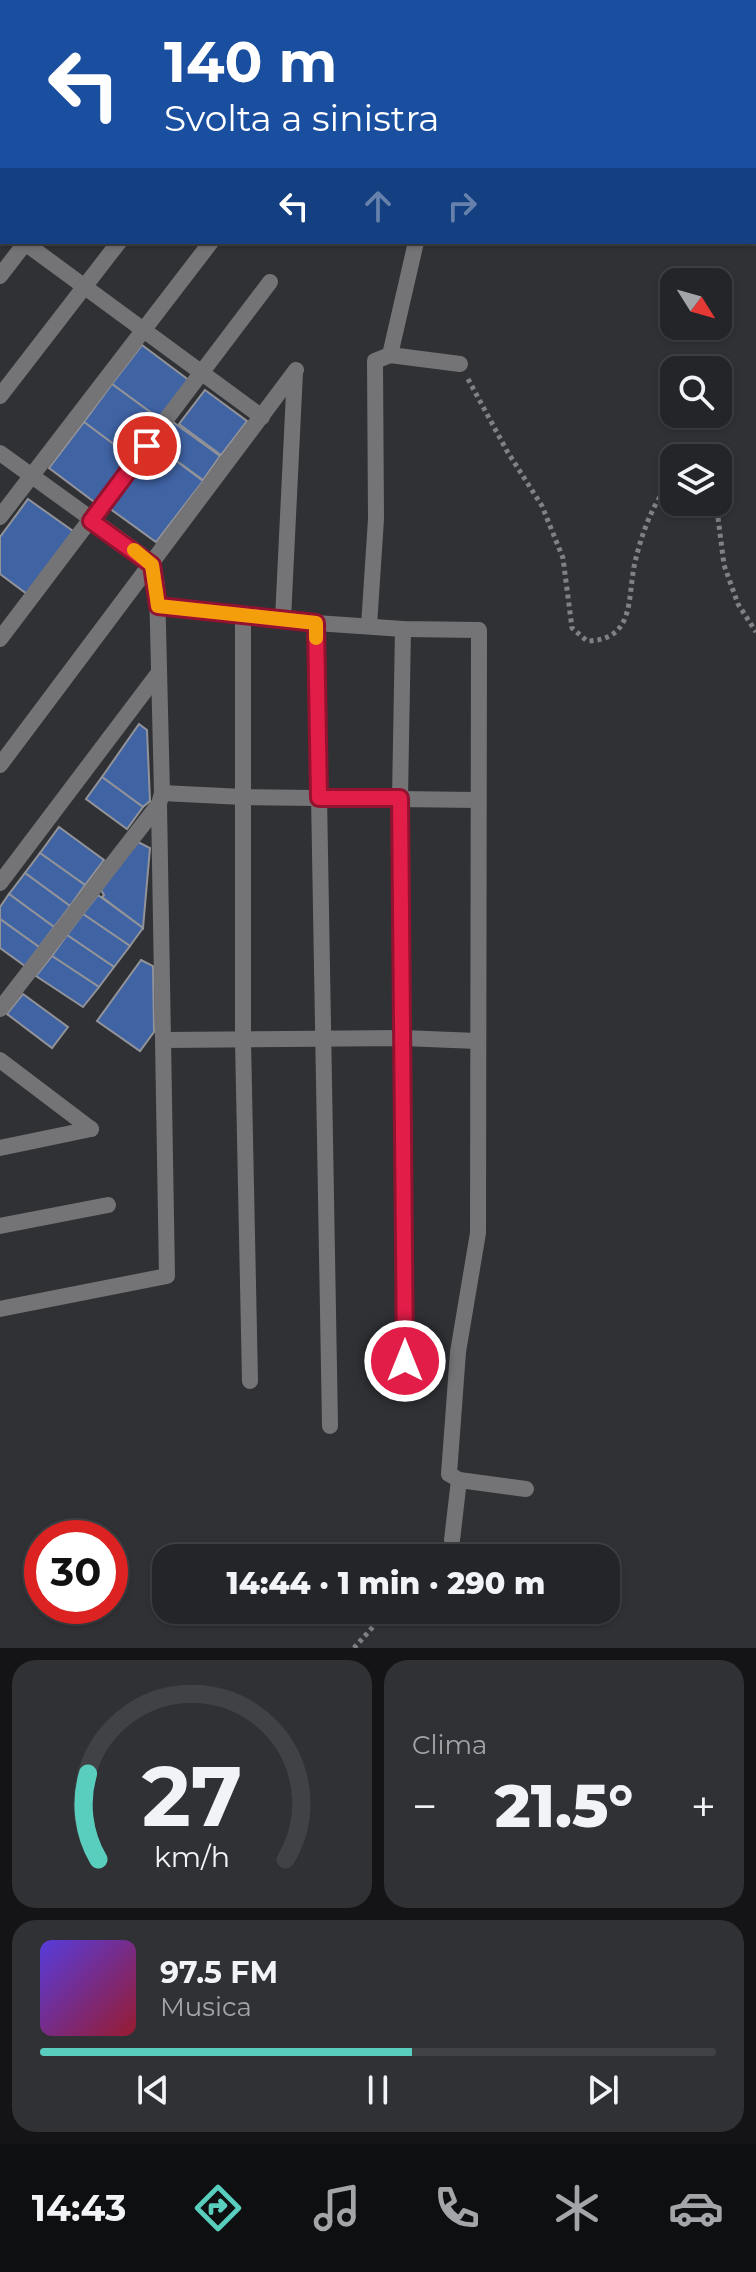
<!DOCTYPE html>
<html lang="it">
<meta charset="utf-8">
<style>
body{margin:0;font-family:Montserrat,sans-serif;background:#303134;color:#f1f3f6;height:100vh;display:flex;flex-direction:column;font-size:30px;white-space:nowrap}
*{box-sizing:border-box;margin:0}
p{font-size:26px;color:#a3a5a8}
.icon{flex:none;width:44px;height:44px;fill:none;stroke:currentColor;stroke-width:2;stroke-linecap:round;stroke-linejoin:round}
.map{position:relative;height:1648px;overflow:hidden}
.sheet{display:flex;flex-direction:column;gap:12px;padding:12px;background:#141416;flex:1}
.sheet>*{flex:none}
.top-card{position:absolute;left:0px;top:0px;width:756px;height:244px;box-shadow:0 2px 6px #0004,0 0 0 2px #414245;background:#1a4fa0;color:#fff;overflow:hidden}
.needle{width:52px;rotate:127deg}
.buttons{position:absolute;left:660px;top:268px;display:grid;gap:16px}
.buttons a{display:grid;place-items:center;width:72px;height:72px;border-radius:16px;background:#242528;box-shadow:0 2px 6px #0004,0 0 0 2px #414245;font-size:40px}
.speed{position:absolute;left:24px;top:1520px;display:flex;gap:16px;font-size:40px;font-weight:700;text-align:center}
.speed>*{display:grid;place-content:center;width:104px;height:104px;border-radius:50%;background:#242528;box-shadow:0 2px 6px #0004,0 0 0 2px #414245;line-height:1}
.speed .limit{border:12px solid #d22;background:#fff;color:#111}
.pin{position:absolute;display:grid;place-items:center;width:68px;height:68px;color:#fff;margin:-34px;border:4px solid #fff;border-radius:50%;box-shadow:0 2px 8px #0007}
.me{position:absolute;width:88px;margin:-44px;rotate:0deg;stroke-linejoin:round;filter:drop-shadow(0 0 6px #0008)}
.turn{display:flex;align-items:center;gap:28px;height:168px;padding:0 32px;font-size:36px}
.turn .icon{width:104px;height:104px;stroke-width:2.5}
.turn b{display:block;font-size:56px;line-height:68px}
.lanes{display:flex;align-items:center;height:76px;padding:0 32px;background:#0003;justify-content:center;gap:40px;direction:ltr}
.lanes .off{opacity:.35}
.big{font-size:60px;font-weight:800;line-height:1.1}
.sheet .widget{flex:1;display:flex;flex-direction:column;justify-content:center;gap:12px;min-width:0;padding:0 28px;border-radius:24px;background:#303134}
.sheet .dial{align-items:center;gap:0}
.dial svg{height:208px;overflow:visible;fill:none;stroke:#414245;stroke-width:7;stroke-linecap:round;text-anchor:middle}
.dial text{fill:#f1f3f6;stroke:none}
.song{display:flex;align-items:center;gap:24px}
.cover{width:96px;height:96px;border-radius:12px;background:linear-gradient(135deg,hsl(250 70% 55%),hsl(350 70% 35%))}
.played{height:8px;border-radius:4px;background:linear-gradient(90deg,#59cebf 55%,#414245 55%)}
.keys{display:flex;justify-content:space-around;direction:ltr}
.heat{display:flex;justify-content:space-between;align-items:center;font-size:44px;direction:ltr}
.sheet .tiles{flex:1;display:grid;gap:12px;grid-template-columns:1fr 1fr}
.widget:last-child{grid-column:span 2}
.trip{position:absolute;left:152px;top:1544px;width:468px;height:80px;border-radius:24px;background:#242528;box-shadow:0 2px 6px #0004,0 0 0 2px #414245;font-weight:800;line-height:80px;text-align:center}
.tab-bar{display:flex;height:128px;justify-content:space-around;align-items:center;background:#0e0f10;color:#a3a5a8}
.tab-bar .icon{width:56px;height:56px}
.tab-bar .selected{color:#59cebf}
.tab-bar b{font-size:36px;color:#f1f3f6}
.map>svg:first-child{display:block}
</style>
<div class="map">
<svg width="756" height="1648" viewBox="0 0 756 1648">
<rect width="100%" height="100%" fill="#303135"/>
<g fill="#4063a4" stroke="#919398" stroke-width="2">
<path d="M142 345 190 381 161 420 112 384Z"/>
<path d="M112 384 161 420 132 458 84 422Z"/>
<path d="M205 390 247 421 221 455 179 424Z"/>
<path d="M84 422 132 458 97 504 49 468Z"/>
<path d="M173 422 220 456 203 480 155 445Z"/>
<path d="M155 445 203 481 156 542 109 508Z"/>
<path d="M28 499 73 531 27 594 0 574V537Z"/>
<path d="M139 724 147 730 150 801 143 807 102 777Z"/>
<path d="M102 777 143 807 127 829 86 799Z"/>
<path d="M59 827 104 860 85 885 40 853Z"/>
<path d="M138 842 150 848 143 928 102 897 104 895 101 890Z"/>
<path d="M40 853 85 885 70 906 25 873Z"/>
<path d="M25 873 70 906 54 927 9 894Z"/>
<path d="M9 894 54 927 39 947 0 919V907Z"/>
<path d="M98 895 143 928 130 946 83 914Z"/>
<path d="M83 914 130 946 114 967 67 935Z"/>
<path d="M0 919 39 947 25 966 0 948Z"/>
<path d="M67 935 114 967 99 987 52 956Z"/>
<path d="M52 956 99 987 83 1007 36 976Z"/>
<path d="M141 960 153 966 154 1032 140 1051 97 1021Z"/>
<path d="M23 994 68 1027 52 1048 7 1014Z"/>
</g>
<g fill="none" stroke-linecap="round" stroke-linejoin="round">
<g stroke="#818185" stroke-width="5" stroke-dasharray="4 4" stroke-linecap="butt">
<path d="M468 379 507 451 542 506 563 558 572 628 587 641C636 640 627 597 635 562 642 533 653 501 674 478"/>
<path d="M716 502 724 565 738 604 756 632"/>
<path d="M354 1648 388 1610"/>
</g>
<g stroke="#747375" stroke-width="16">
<path d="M55 0 57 2"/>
<path d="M112 2 114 0"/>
<path d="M210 2 212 0"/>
<path d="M321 2 322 0"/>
<path d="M394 2 396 0"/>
<path d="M0 147 2 145"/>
<path d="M25 243 262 417"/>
<path d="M0 276 26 242"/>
<path d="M390 355 416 242"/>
<path d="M0 396 119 242"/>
<path d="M0 453 140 554 152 565 157 585 162 793 159 804 167 1276 0 1309"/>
<path d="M0 517 211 242"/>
<path d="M158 606 316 623 403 629 479 630 478 1233 458 1352 449 1474 459 1480 452 1540"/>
<path d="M243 614V1041L250 1381"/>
<path d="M283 619 295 372"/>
<path d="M316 623 330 1426"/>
<path d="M369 626 376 519 375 361 390 355 460 364"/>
<path d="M403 629 400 798 405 1390"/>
<path d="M0 639 270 282"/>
<path d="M0 765 296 370"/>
<path d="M162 793 243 797 478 800"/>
<path d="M0 883 157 675"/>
<path d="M0 1009 159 804"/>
<path d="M164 1040 403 1038 477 1041"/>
<path d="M0 1060 91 1129"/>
<path d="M0 1148 91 1129"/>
<path d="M0 1226 108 1205"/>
<path d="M459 1480 526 1489"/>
</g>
</g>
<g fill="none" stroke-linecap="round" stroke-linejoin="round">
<defs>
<path id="route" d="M147 446 91 521 152 565 158 606 316 623 319 798H400L405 1361"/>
</defs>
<use href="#route" stroke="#92132f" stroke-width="20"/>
<use href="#route" stroke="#e11d48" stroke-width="14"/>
<path stroke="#f59e0b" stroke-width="14" d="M134 550 152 565 158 606 316 623V638"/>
</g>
</svg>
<div class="buttons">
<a><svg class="needle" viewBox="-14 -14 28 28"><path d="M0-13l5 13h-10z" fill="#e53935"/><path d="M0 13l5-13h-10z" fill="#a3a5a8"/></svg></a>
<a><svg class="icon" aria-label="search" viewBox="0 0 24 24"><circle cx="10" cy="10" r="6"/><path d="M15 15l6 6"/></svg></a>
<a><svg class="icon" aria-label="layers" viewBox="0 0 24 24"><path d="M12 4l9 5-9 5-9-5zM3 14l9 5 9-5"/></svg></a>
</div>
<div class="speed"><div class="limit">30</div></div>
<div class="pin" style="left:147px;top:446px;background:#d93025"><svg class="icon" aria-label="arrive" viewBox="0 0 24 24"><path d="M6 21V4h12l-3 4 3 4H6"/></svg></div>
<svg class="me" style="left:405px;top:1361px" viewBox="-20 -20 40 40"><circle r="17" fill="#e11d48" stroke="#fff" stroke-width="3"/><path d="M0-11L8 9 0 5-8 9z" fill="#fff"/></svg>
<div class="trip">14:44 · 1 min · 290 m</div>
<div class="top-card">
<div class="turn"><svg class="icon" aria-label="left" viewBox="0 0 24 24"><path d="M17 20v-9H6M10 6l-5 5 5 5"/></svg><div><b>140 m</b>Svolta a sinistra</div></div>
<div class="lanes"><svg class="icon" aria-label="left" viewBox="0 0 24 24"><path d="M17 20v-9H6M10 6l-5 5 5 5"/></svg><svg class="icon off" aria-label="ahead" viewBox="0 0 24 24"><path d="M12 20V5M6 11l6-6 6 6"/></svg><svg class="icon off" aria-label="right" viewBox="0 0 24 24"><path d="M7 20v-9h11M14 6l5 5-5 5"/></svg></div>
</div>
</div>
<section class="sheet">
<div class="tiles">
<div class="widget dial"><svg viewBox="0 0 100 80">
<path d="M14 69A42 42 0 1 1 86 69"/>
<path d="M14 69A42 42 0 0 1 10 36" stroke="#59cebf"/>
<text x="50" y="56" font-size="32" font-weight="700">27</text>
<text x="50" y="72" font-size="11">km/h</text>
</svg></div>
<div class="widget"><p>Clima</p>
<div class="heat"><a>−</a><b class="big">21.5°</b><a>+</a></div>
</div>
<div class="widget">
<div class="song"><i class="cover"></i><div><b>97.5 FM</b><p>Musica</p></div></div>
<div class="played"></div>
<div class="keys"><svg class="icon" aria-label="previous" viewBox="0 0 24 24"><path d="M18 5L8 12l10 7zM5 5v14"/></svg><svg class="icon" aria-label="pause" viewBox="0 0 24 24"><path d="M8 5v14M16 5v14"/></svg><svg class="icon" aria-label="next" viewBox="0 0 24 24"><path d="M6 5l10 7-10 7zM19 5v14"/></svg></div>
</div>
</div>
</section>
<nav class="tab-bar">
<b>14:43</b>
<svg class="icon selected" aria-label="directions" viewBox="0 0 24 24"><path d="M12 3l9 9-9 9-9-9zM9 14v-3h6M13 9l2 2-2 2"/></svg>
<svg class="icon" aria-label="music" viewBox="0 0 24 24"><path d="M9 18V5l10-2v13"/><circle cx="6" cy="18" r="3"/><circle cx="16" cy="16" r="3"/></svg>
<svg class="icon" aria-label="phone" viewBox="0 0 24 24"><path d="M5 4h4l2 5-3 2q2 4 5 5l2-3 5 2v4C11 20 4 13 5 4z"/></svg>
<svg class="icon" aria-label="climate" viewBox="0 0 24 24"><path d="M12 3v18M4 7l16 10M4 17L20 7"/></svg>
<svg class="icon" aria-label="car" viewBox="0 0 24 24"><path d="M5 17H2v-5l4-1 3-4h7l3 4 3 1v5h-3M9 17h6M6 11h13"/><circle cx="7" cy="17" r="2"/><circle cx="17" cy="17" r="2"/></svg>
</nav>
